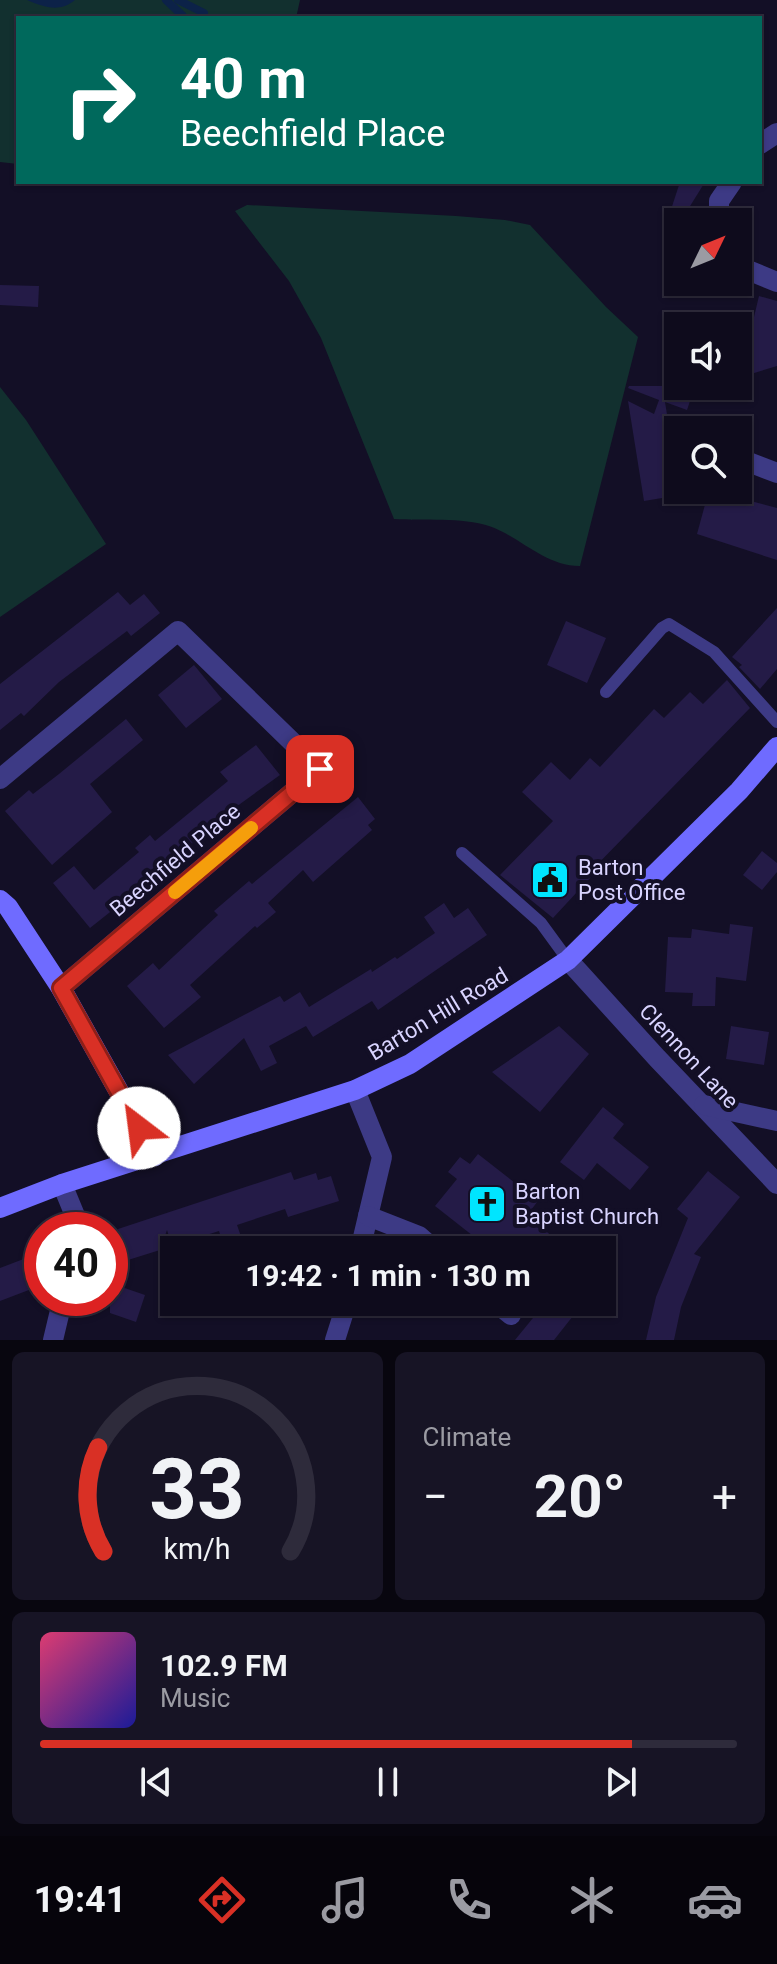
<!DOCTYPE html>
<meta charset="utf-8">
<style>
body{margin:0;font-family:Roboto,sans-serif;background:#171425;color:#f1f3f6;height:100vh;display:flex;flex-direction:column;font-size:30px;white-space:nowrap}
*{box-sizing:border-box;margin:0}
p{font-size:26px;color:#9b9ba3}
.icon{flex:none;width:44px;height:44px;fill:none;stroke:currentColor;stroke-width:2;stroke-linecap:round;stroke-linejoin:round}
.map{position:relative;height:1340px;overflow:hidden}
.sheet{display:flex;flex-direction:column;gap:12px;padding:12px;background:#08060f;flex:1}
.sheet>*{flex:none}
.hud{position:absolute;left:16px;top:16px;width:746px;height:168px;border-radius:0px;box-shadow:0 2px 6px #0004,0 0 0 2px #2e2b3b;background:#00695c;color:#fff;overflow:hidden}
.needle{width:52px;rotate:47deg}
.buttons{position:absolute;left:664px;top:208px;display:grid;gap:16px}
.buttons a{display:grid;place-items:center;width:88px;height:88px;border-radius:0px;background:#0e0b1c;box-shadow:0 2px 6px #0004,0 0 0 2px #2e2b3b;font-size:40px}
.speed{position:absolute;left:24px;top:1212px;display:flex;gap:16px;font-size:40px;font-weight:700;text-align:center}
.speed>*{display:grid;place-content:center;width:104px;height:104px;border-radius:50%;background:#0e0b1c;box-shadow:0 2px 6px #0004,0 0 0 2px #2e2b3b;line-height:1}
.speed .limit{border:12px solid #d22;background:#fff;color:#111}
.pin{position:absolute;display:grid;place-items:center;width:68px;height:68px;color:#fff;margin:-34px;border-radius:16px;box-shadow:0 4px 12px #0006}
.me{position:absolute;width:88px;margin:-44px;rotate:330deg;stroke-linejoin:round;filter:drop-shadow(0 0 6px #0008)}
.turn{display:flex;align-items:center;gap:28px;height:168px;padding:0 32px;font-size:36px}
.turn .icon{width:104px;height:104px;stroke-width:2.5}
.turn b{display:block;font-size:56px;line-height:68px}
.big{font-size:60px;font-weight:700;line-height:1.1}
.sheet .tile{flex:1;display:flex;flex-direction:column;justify-content:center;gap:12px;min-width:0;padding:0 28px;border-radius:12px;background:#171425}
.sheet .dial{align-items:center;gap:0}
.dial svg{height:208px;overflow:visible;fill:none;stroke:#2e2b3b;stroke-width:7;stroke-linecap:round;text-anchor:middle}
.dial text{fill:#f1f3f6;stroke:none}
.song{display:flex;align-items:center;gap:24px}
.cover{width:96px;height:96px;border-radius:12px;background:linear-gradient(135deg,hsl(340 70% 55%),hsl(240 70% 35%))}
.played{height:8px;border-radius:4px;background:linear-gradient(90deg,#d93025 85%,#2e2b3b 85%)}
.keys{display:flex;justify-content:space-around;direction:ltr}
.heat{display:flex;justify-content:space-between;align-items:center;font-size:44px;direction:ltr}
.sheet .tiles{flex:1;display:grid;gap:12px;grid-template-columns:1fr 1fr}
.tile:last-child{grid-column:span 2}
.trip{position:absolute;left:160px;top:1236px;width:456px;height:80px;border-radius:0px;background:#0e0b1c;box-shadow:0 2px 6px #0004,0 0 0 2px #2e2b3b;font-weight:700;line-height:80px;text-align:center}
.tabs{display:flex;height:128px;justify-content:space-around;align-items:center;background:#06040b;color:#9b9ba3}
.tabs .icon{width:56px;height:56px}
.tabs .selected{color:#d93025}
.tabs b{font-size:36px;color:#f1f3f6}
.map>svg:first-child{display:block}
</style>
<div class="map">
<svg width="777" height="1340" viewBox="0 0 777 1340">
<rect width="100%" height="100%" fill="#130f26"/>
<g fill="#12302f">
<path d="M0 0H300L296 18H18V164L0 162Z"/>
<path d="M247 205 456 216 505 220 530 225 606 307 638 337 580 566C544 566 521 537 489 526 463 517 422 521 394 519L321 338 289 281 235 211Z"/>
<path d="M0 387 26 420 106 544 0 617Z"/>
</g>
<path fill="#0c2248" d="M27 0H75C59 13 44 7 27 0Z"/>
<g fill="none" stroke-linecap="round" stroke-linejoin="round">
<g stroke="#0c2248" stroke-width="8">
<path d="M166 0 183 16"/>
<path d="M178 0 204 13"/>
</g>
</g>
<g fill="#241b47">
<path d="M680 182H705L669 240 662 237Z"/>
<path d="M0 285 39 286 38 307 0 305Z"/>
<path d="M759 296 777 301V366L738 378V341L749 338Z"/>
<path d="M629 386H695L687 410 665 402 680 495 644 501 628 401 654 414 659 400 628 388Z"/>
<path d="M709 490 777 508V560L697 534Z"/>
<path d="M118 592 130 605 144 594 160 613 131 636 127 631 59 682 24 716 21 713 0 730V684Z"/>
<path d="M777 608V669L760 689 739 667 742 665 732 657Z"/>
<path d="M566 621 606 638 587 683 547 665Z"/>
<path d="M194 665 222 699 186 728 158 695Z"/>
<path d="M727 680 750 708 588 874 591 877 553 918 500 875 553 821 522 792 551 762 570 780 590 758 600 767 654 709 664 718 690 692 703 704Z"/>
<path d="M126 719 143 740 90 784 112 812 52 865 5 811 29 790 33 794 59 774Z"/>
<path d="M256 745 280 775 222 817 158 874 90 928 53 883 74 866 94 890 139 852 135 848 150 835 155 841 228 781 220 772Z"/>
<path d="M358 797 375 819 368 825 372 830 313 882 303 870 268 903 276 912 257 928 255 926 190 985 201 997 164 1028 127 986 153 963 159 970 218 915 214 911 249 881 252 884Z"/>
<path d="M762 851 777 863V872L762 890 743 875Z"/>
<path d="M444 903 454 918 468 908 487 935 378 1010 372 1001 313 1037 306 1026 269 1046 277 1063 261 1071 244 1038 194 1084 168 1055 280 996 284 1002 300 992 309 1007 371 969 372 972 395 957 397 959 435 933 424 917Z"/>
<path d="M730 924 753 927 746 981 716 977 715 1006H692L693 993 665 992 668 937 691 938 692 929 729 934Z"/>
<path d="M559 1026 589 1054 540 1112 492 1072Z"/>
<path d="M731 1026 769 1032 764 1065 726 1059Z"/>
<path d="M603 1107 624 1124 613 1138 649 1167 630 1190 597 1163 584 1180 560 1162Z"/>
<path d="M478 1154 538 1201 527 1215 568 1250H491L435 1206 457 1179 448 1172 460 1157 470 1164Z"/>
<path d="M708 1171 740 1197 694 1254 701 1257 681 1307 674 1340H646L656 1297 688 1218 677 1209Z"/>
<path d="M291 1172 294 1180 316 1173 318 1180 331 1176 339 1201 288 1217 285 1209 237 1225 244 1245 228 1250H225L219 1231 172 1246 167 1230 160 1250 128 1260 118 1229Z"/>
<path d="M42 1252V1285L0 1301V1268Z"/>
<path d="M110 1283 145 1295 136 1322 110 1313Z"/>
<path d="M546 1302H584L554 1340H515Z"/>
</g>
<g fill="none" stroke-linecap="round" stroke-linejoin="round">
<g stroke="#3d3a85" stroke-width="12">
<path d="M606 692 662 628 669 624 714 652 777 722"/>
<path d="M462 853 541 923 568 960"/>
</g>
<g stroke="#3d3a85" stroke-width="20">
<path d="M760 144 777 133"/>
<path d="M719 222V201L732 182"/>
<path d="M738 266 777 282"/>
<path d="M738 458 777 473"/>
<path d="M0 779 178 631 320 769 61 988"/>
<path d="M568 960 657 1058 777 1184"/>
<path d="M355 1090 382 1157 360 1250"/>
<path d="M704 1105 777 1121"/>
<path d="M62 1184 81 1230"/>
<path d="M368 1216 419 1236 435 1250"/>
<path d="M495 1302 511 1315"/>
<path d="M53 1340 63 1298"/>
<path d="M335 1340 347 1302"/>
</g>
<g stroke="#6f6bff" stroke-width="20">
<path d="M0 900 8 907 61 988 155 1156"/>
<path d="M0 1208 62 1184 355 1090 410 1064 568 960 739 791 777 747"/>
</g>
</g>
<g fill="none" stroke-linecap="round" stroke-linejoin="round">
<defs>
<path id="route" d="M139 1128 61 988 320 769"/>
</defs>
<use href="#route" stroke="#8d1f18" stroke-width="20"/>
<use href="#route" stroke="#d93025" stroke-width="14"/>
<path stroke="#f59e0b" stroke-width="14" d="M175 892 251 828"/>
</g>
<defs>
<symbol id="civic-square" viewBox="-11 -11 22 22"><rect x="-9" y="-9" width="18" height="18" rx="4" fill="#00e5ff" stroke="#130f26"/><path d="M-.6-6.5H3V-4.5H.6V-3L4-1V1h2V6H-6V1h2V-1L-.6-3ZM-1.2 2.5V6h2.4V2.5Z" fill="#111"/></symbol>
<symbol id="church-square" viewBox="-11 -11 22 22"><rect x="-9" y="-9" width="18" height="18" rx="4" fill="#00e5ff" stroke="#130f26"/><path d="M-1.2-6h2.4v3.5h3.3v2.4h-3.3V6h-2.4V-.1h-3.3v-2.4h3.3Z" fill="#111"/></symbol>
</defs>
<g fill-rule="evenodd">
<use href="#civic-square" x="528" y="858" width="44" height="44"/>
<use href="#church-square" x="465" y="1182" width="44" height="44"/>
</g>
<g text-anchor="middle" dominant-baseline="central" stroke-width="8" stroke-linejoin="round" paint-order="stroke">
<g font-size="22" fill="#d9d4ff" stroke="#130f26">
<text transform="translate(175 860) rotate(-40)">Beechfield Place</text>
<text transform="translate(438 1014) rotate(-31)">Barton Hill Road</text>
<text transform="translate(689 1056) rotate(47)">Clennon Lane</text>
</g>
<g font-size="22" fill="#d9d4ff" stroke="#130f26" text-anchor="start">
<text x="578" y="867">Barton<tspan x="578" dy="25">Post Office</tspan></text>
<text x="515" y="1191">Barton<tspan x="515" dy="25">Baptist Church</tspan></text>
</g>
</g>
</svg>
<div class="buttons">
<a><svg class="needle" viewBox="-14 -14 28 28"><path d="M0-13l5 13h-10z" fill="#e53935"/><path d="M0 13l5-13h-10z" fill="#9b9ba3"/></svg></a>
<a><svg class="icon" aria-label="sound" viewBox="0 0 24 24"><path d="M4 9h4l5-4v14l-5-4H4zM17 9q2 3 0 6"/></svg></a>
<a><svg class="icon" aria-label="search" viewBox="0 0 24 24"><circle cx="10" cy="10" r="6"/><path d="M15 15l6 6"/></svg></a>
</div>
<div class="speed"><div class="limit">40</div></div>
<div class="pin" style="left:320px;top:769px;background:#d93025"><svg class="icon" aria-label="arrive" viewBox="0 0 24 24"><path d="M6 21V4h12l-3 4 3 4H6"/></svg></div>
<svg class="me" style="left:139px;top:1128px" viewBox="-20 -20 40 40"><circle r="19" fill="#fff"/><path d="M0-13L10 11 0 6-10 11z" fill="#d93025"/></svg>
<div class="trip">19:42 · 1 min · 130 m</div>
<div class="hud">
<div class="turn"><svg class="icon" aria-label="right" viewBox="0 0 24 24"><path d="M7 20v-9h11M14 6l5 5-5 5"/></svg><div><b>40 m</b>Beechfield Place</div></div>
</div>
</div>
<section class="sheet">
<div class="tiles">
<div class="tile dial"><svg viewBox="0 0 100 80">
<path d="M14 69A42 42 0 1 1 86 69"/>
<path d="M14 69A42 42 0 0 1 12 29" stroke="#d93025"/>
<text x="50" y="56" font-size="32" font-weight="700">33</text>
<text x="50" y="72" font-size="11">km/h</text>
</svg></div>
<div class="tile"><p>Climate</p>
<div class="heat"><a>−</a><b class="big">20°</b><a>+</a></div>
</div>
<div class="tile">
<div class="song"><i class="cover"></i><div><b>102.9 FM</b><p>Music</p></div></div>
<div class="played"></div>
<div class="keys"><svg class="icon" aria-label="previous" viewBox="0 0 24 24"><path d="M18 5L8 12l10 7zM5 5v14"/></svg><svg class="icon" aria-label="pause" viewBox="0 0 24 24"><path d="M8 5v14M16 5v14"/></svg><svg class="icon" aria-label="next" viewBox="0 0 24 24"><path d="M6 5l10 7-10 7zM19 5v14"/></svg></div>
</div>
</div>
</section>
<nav class="tabs">
<b>19:41</b>
<svg class="icon selected" aria-label="directions" viewBox="0 0 24 24"><path d="M12 3l9 9-9 9-9-9zM9 14v-3h6M13 9l2 2-2 2"/></svg>
<svg class="icon" aria-label="music" viewBox="0 0 24 24"><path d="M9 18V5l10-2v13"/><circle cx="6" cy="18" r="3"/><circle cx="16" cy="16" r="3"/></svg>
<svg class="icon" aria-label="phone" viewBox="0 0 24 24"><path d="M5 4h4l2 5-3 2q2 4 5 5l2-3 5 2v4C11 20 4 13 5 4z"/></svg>
<svg class="icon" aria-label="climate" viewBox="0 0 24 24"><path d="M12 3v18M4 7l16 10M4 17L20 7"/></svg>
<svg class="icon" aria-label="car" viewBox="0 0 24 24"><path d="M5 17H2v-5l4-1 3-4h7l3 4 3 1v5h-3M9 17h6M6 11h13"/><circle cx="7" cy="17" r="2"/><circle cx="17" cy="17" r="2"/></svg>
</nav>
